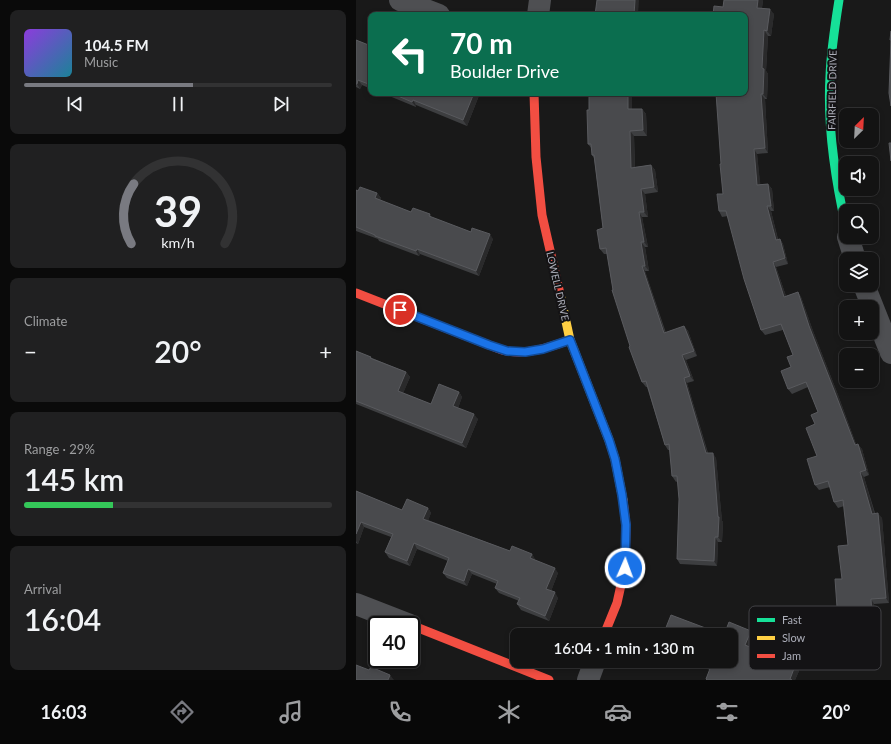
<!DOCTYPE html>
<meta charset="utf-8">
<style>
body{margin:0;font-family:Lato,sans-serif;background:#202021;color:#f1f3f6;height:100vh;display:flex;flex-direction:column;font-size:15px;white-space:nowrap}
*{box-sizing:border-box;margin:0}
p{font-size:13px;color:#9d9ea0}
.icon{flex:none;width:22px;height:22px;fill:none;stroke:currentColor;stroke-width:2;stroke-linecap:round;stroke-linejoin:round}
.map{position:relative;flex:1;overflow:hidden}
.details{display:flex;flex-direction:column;gap:10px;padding:10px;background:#0a0a0a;width:356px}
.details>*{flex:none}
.banner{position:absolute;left:12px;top:12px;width:380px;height:84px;border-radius:8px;box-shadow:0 2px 6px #0003,0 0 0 1px #323233;background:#0b6e4f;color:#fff;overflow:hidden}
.needle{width:26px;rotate:24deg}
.buttons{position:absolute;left:483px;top:108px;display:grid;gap:8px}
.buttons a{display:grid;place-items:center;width:40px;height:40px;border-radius:8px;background:#131313;box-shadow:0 2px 6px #0003,0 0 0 1px #323233;font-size:20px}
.speed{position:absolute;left:12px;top:616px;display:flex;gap:8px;font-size:20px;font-weight:700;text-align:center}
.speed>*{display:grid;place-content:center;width:52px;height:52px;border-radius:50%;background:#131313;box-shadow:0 2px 6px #0003,0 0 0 1px #323233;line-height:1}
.speed .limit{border:2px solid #111;border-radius:6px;background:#fff;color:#111}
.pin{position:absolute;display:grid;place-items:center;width:34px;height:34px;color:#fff;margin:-17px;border:2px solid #fff;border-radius:50%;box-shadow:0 1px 4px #0007}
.me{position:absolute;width:44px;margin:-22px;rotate:2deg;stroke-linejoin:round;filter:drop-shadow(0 0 3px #0008)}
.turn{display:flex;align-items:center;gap:14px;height:84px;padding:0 16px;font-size:18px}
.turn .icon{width:52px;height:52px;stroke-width:2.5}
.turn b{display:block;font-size:28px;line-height:34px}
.big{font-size:30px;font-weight:600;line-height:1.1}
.details .tile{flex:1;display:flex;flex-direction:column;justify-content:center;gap:6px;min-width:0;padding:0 14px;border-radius:8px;background:#202021}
.details .dial{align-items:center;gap:0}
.dial svg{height:104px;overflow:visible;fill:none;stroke:#323233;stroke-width:7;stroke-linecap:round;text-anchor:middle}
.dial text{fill:#f1f3f6;stroke:none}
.song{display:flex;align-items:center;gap:12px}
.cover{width:48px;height:48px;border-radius:6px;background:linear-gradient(135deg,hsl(270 70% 55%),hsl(190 70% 35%))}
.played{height:4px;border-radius:2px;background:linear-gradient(90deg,#797a81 55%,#323233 55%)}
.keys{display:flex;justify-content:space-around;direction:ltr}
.heat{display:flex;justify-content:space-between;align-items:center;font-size:22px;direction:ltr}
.charge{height:6px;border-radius:3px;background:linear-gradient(90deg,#34c759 29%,#323233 0)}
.trip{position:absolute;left:154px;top:628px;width:228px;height:40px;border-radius:8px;background:#131313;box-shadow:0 2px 6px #0003,0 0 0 1px #323233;font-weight:600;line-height:40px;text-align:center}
.menu{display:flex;height:64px;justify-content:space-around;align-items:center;background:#080808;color:#9d9ea0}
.menu .icon{width:28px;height:28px}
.menu .on{color:#797a81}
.menu b{font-size:18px;color:#f1f3f6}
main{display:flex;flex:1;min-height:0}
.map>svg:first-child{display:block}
</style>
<main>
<section class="details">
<div class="tile">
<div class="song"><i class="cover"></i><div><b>104.5 FM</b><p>Music</p></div></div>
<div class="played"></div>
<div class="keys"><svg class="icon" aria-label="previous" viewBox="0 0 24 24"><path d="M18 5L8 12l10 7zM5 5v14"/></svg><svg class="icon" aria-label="pause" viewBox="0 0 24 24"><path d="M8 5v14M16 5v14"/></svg><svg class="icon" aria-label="next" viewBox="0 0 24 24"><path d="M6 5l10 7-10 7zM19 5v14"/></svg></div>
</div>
<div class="tile dial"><svg viewBox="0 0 100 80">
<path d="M14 69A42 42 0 1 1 86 69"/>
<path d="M14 69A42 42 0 0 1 16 23" stroke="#797a81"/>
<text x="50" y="56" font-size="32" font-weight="700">39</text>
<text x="50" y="72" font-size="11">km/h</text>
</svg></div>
<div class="tile"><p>Climate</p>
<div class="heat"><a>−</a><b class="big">20°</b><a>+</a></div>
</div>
<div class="tile"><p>Range · 29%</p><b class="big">145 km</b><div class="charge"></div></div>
<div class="tile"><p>Arrival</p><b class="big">16:04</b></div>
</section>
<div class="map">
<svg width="535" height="680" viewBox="0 0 535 680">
<rect width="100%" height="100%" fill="#191919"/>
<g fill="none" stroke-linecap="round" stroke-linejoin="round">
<g stroke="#4e4f52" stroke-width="22">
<path d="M44 0 83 15"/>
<path d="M182 15 184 0"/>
<path d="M492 237 499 259"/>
<path d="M508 285 535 353"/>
<path d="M0 604 54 625"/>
<path d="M232 680 239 661"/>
</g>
<path stroke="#16e098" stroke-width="9" d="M483 0C479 25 475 50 474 76 471 127 479 178 490 227"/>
<path stroke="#ffcf43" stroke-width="9" d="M204 294 214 340 253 440 259 459 267 500"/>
<g stroke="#f24e42" stroke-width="9">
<path d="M178 93 180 157 186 215 204 294"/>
<path d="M0 293 133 345C139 347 145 350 151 351 173 355 194 347 214 340"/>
<path d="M55 625 193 680"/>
<path d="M248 635 261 603 269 567 270 525 267 500"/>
</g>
</g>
<g fill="#3d3e40">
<path d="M368 0H407L406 8 418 14 415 36H412L410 71 412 74 411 99H409L412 153 401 154 404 184H412L416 189 418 211H415L422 239H424L427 244 432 264 420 267 430 296 442 292 445 297 457 331 482 395 500 444 506 449 513 475 508 477 519 513 526 518 533 603 518 604 520 625 485 627 482 621 486 579 492 545 488 506 482 508 478 502 474 487 463 490 459 485 461 456 459 424 462 412 452 387 436 394 432 389 435 367 437 355 427 330 409 335 405 330 372 216 366 217 363 211 367 194 361 97 349 96 347 93H389L367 7Z"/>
<path d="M0 40 15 46V89L6 85 4 89 0 87Z"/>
<path d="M26 93H124L111 126 60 105V107Z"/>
<path d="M286 109 290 114 291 136H278L279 167 295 165 299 170 302 192 289 194 292 217H286L292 247H289L293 271H289L310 333 328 326 332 331 341 356 330 360 338 381 331 383 352 453 360 458 366 521 367 522 366 542H362L361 566 324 564 321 559 323 499 322 481 320 482 316 476 314 450H312L309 445 291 387H290L286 382 274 346 257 290 251 254H248L244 249 247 228 238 158 236 155V149L232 144 233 110Z"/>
<path d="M0 190 2 191 21 193 25 198 24 200 55 212 74 214 75 217 115 232 137 239 123 276 64 254 63 256 23 241 22 239 0 231Z"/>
<path d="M0 351 15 357 16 358 50 372 54 377 47 393 75 404 103 392 106 397 102 408 122 419 110 448 0 404Z"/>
<path d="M0 491 46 510 72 508 75 513 72 520 154 551 176 554 179 560 202 573 195 591 202 598 193 621 165 610 161 604 163 601 143 593 139 588 141 584 116 574 111 586 91 578 87 573 92 561 61 549 54 566 33 558 29 552 35 537 8 527 2 544 0 543Z"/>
<path d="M368 635 399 636 394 647 443 671 439 680H350V679L354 670 330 661H375Z"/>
<path d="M298 661H323L320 669Z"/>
</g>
<g fill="#2a2a2b">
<path d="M279 0H283L282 15H278Z"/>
<path d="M402 0H407L405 13 401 8Z"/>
<path d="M414 9 418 14 415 36 411 31Z"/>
<path d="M408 30 412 36 410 71 412 74 411 99 407 94 406 68Z"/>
<path d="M2 80 6 85 4 89 1 84Z"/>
<path d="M118 93H124L111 126 107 120Z"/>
<path d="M272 93H276V114L272 109Z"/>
<path d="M405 94 409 99 412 153 409 148Z"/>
<path d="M57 100 60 105V107L56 102Z"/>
<path d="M286 109 290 114 291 136 287 130Z"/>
<path d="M274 131 278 136 279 173 275 168Z"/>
<path d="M398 149 401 154 405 190 401 185Z"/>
<path d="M295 165 299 170 302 192 298 187Z"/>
<path d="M412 184 416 189 418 211 415 206Z"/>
<path d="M285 189 289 194 292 217 288 212Z"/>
<path d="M21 193 25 198 23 204 19 198Z"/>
<path d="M411 206 415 211 423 245 420 240Z"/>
<path d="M283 212 286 217 292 247 288 242Z"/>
<path d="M134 234 137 239 123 276 120 271Z"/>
<path d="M424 239 427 244 432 264 429 258Z"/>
<path d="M285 242 289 247 293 271 289 266Z"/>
<path d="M61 249 64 254 63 256 60 251Z"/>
<path d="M417 262 420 267 432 302 428 297Z"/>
<path d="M286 266 289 271 311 339 308 333Z"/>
<path d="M442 292 445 297 457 331 482 395 502 450 499 445 453 326Z"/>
<path d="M328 326 332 331 341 356 338 351Z"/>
<path d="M326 355 330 360 338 381 334 376Z"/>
<path d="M50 372 54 377 46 396 42 391Z"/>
<path d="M328 378 331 383 353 458 350 453Z"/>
<path d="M103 392 106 397 101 411 97 406Z"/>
<path d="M118 414 122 419 110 448 106 443Z"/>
<path d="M502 444 506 449 513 475 510 470Z"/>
<path d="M357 453 360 458 366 521 367 522 366 542 362 537V517Z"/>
<path d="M504 472 508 477 520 519 516 514Z"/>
<path d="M72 508 75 513 71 524 67 519Z"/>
<path d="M522 513 526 518 533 603 530 598Z"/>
<path d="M5 522 8 527 2 544 0 541V534Z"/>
<path d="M359 537 362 542 361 566 358 561Z"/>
<path d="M58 543 61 549 54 566 51 561Z"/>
<path d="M176 554 179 559 178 563 174 558Z"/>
<path d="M199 568 202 573 194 594 190 589Z"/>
<path d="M112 569 116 574 111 586 108 581Z"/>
<path d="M199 592 202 598 193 621 189 616Z"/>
<path d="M515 599 518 604 520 625 516 619Z"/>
<path d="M395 631 399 636 393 650 389 645Z"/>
<path d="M317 661H323L320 669 316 664Z"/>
<path d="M439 666 443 671 439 680H434V679Z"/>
<path d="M34 675 38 680H32Z"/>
</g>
<g fill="#494a4d" stroke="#595a5e">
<path d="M241 0H279L278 15H239Z"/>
<path d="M368 0H402L401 8 414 9 411 31 408 30 406 68 408 69 407 94H405L409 148 398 149 401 185 412 184 415 206H411L420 240 424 239 429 258 417 262 428 297 442 292 453 326 478 390 499 445 502 444 510 470 504 472 516 514 522 513 530 598 515 599 516 619 482 621 479 579H486L482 546 492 545 487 500 478 502 472 481 459 485 451 459 461 456 450 428 459 424 455 415 462 412 450 382 432 389 425 371 435 367 431 357 437 355 425 324 405 330 388 279 370 211H363L361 194H367L364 164H365L360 93H389V15H357L358 6 367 7Z"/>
<path d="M535 31V106L533 93 535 40H534Z"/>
<path d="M0 40 15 46V85L2 80 1 84H0Z"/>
<path d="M35 93H118L107 120 57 100 56 102Z"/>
<path d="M233 93H272V109H286L287 130 274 131 275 168 295 165 298 187 285 189 288 212H283L288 242H285L289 266H286L308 333 328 326 338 351 326 355 334 376 328 378 350 453H357L362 517H363L362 537H359L358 561 321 559 323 499 321 476H316L313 444 309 445 290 381 286 382 273 347 274 346 256 290H257L250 248 244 249 241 230 247 228 238 155H236L235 144H232L231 110H233Z"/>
<path d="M533 143H535V161Z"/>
<path d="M4 187 21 193 19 198 55 212 57 208 74 214 73 216 115 232 116 228 134 234 120 271 61 249 60 251 19 236V235L0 227V190L2 191Z"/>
<path d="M0 351 15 357 14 358 50 372 42 391 75 404 83 384 103 392 97 406 118 414 106 443 0 401Z"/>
<path d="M0 491 46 510 51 499 72 508 67 519 154 551 156 546 176 554 174 558 199 568 190 589 199 592 189 616 161 604 164 598 139 588 142 581 112 569 108 581 87 573 93 558 58 543 51 561 29 552 37 534 5 522 0 534Z"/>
<path d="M315 615 368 635 373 622 395 631 389 645 439 666 434 679 436 680H351L350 679 355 666 340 661H375V635H307Z"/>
<path d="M308 661H317L316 664Z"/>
<path d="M0 665 13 670 15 667 34 675 32 680H0Z"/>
</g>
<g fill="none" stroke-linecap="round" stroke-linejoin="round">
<defs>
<path id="route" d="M44 310 133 345 151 351 169 352 187 349 214 340 253 440 259 459 266 495 270 525 269 568"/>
</defs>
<use href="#route" stroke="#114b97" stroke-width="10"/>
<use href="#route" stroke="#1a73e8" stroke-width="7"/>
</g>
<g text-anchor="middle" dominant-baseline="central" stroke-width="4" stroke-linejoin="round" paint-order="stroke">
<g font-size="10" fill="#acaeb9" stroke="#141315">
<text transform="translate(476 90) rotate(-89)">FAIRFIELD DRIVE</text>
<text transform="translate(202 286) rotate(77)">LOWELL DRIVE</text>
</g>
</g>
<rect x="393" y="606" width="132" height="64" rx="6" fill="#141315" stroke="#424246" stroke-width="1"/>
<rect x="401" y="618" width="18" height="4" fill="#16e098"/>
<rect x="401" y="636" width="18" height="4" fill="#ffcf43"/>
<rect x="401" y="654" width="18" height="4" fill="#f24e42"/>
<g font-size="11" fill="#acaeb9">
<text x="426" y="624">Fast</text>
<text x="426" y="642">Slow</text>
<text x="426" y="660">Jam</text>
</g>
</svg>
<div class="buttons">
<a><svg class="needle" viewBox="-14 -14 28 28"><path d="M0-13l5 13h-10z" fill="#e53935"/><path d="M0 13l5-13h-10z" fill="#9d9ea0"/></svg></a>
<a><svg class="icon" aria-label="sound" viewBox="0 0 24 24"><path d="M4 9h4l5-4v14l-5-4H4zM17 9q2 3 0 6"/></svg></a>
<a><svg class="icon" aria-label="search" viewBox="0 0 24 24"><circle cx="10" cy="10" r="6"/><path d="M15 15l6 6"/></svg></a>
<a><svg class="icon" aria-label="layers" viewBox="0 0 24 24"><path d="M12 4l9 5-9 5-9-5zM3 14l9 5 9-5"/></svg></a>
<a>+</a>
<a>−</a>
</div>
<div class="speed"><div class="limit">40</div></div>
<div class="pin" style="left:44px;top:310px;background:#d93025"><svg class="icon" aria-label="arrive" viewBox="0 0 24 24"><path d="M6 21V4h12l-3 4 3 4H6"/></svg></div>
<svg class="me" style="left:269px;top:568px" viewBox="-20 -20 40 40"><circle r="17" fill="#1a73e8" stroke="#fff" stroke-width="3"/><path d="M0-11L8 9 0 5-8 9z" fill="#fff"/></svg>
<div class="trip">16:04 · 1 min · 130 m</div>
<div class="banner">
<div class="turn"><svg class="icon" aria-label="left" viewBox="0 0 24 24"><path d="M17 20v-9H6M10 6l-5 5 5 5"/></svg><div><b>70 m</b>Boulder Drive</div></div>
</div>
</div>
</main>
<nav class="menu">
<b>16:03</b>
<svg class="icon on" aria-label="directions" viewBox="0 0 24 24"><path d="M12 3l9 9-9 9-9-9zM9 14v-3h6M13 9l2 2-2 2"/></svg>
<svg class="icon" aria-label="music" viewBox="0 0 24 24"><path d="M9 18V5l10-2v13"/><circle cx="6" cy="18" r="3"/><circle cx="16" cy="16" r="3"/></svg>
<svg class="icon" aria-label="phone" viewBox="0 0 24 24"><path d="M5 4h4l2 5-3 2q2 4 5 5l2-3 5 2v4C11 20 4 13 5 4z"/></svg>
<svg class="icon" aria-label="climate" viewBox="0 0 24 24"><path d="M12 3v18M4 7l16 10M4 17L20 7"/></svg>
<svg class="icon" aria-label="car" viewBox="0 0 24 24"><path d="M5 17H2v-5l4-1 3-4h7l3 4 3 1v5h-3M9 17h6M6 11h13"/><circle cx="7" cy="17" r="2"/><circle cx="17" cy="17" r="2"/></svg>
<svg class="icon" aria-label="filters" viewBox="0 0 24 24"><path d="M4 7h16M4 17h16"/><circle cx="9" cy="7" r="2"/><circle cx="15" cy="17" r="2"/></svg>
<b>20°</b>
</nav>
